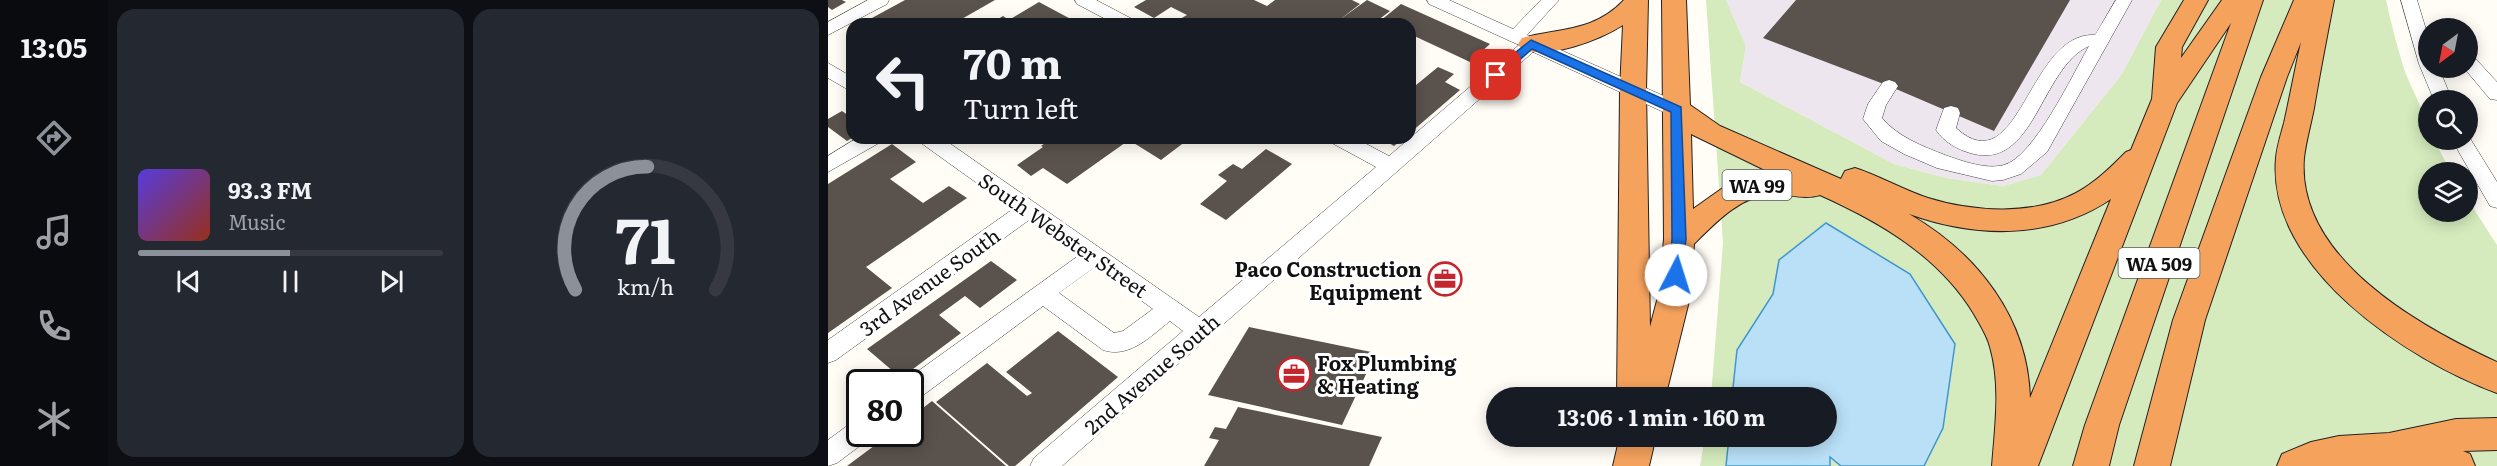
<!DOCTYPE html>
<meta charset="utf-8">
<style>
body{margin:0;font-family:Literata,serif;background:#242831;color:#f1f3f6;height:100vh;display:flex;flex-direction:column;font-size:22px;white-space:nowrap}
*{box-sizing:border-box;margin:0}
p{font-size:20px;color:#9ea1a6}
.icon{flex:none;width:33px;height:33px;fill:none;stroke:currentColor;stroke-width:2;stroke-linecap:round;stroke-linejoin:round}
.map{position:relative;flex:1;overflow:hidden}
.sheet{display:flex;flex-direction:column;gap:9px;padding:9px;background:#0d0f14;width:720px}
.sheet>*{flex:none}
.guide{position:absolute;left:18px;top:18px;width:570px;height:126px;border-radius:18px;box-shadow:0 3px 15px #0003;background:#171b24;color:#f1f3f6;overflow:hidden}
.needle{width:39px;rotate:212deg}
.buttons{position:absolute;left:1590px;top:18px;display:grid;gap:12px}
.buttons a{display:grid;place-items:center;width:60px;height:60px;border-radius:50%;background:#171b24;box-shadow:0 3px 15px #0003;font-size:30px}
.speed{position:absolute;left:18px;top:369px;display:flex;gap:12px;font-size:30px;font-weight:700;text-align:center}
.speed>*{display:grid;place-content:center;width:78px;height:78px;border-radius:50%;background:#171b24;box-shadow:0 3px 15px #0003;line-height:1}
.speed .limit{border:3px solid #111;border-radius:9px;background:#fff;color:#111}
.pin{position:absolute;display:grid;place-items:center;width:51px;height:51px;color:#fff;margin:-26px;border-radius:12px;box-shadow:0 3px 9px #0006}
.me{position:absolute;width:66px;margin:-33px;rotate:5deg;stroke-linejoin:round;filter:drop-shadow(0 0 4px #0008)}
.turn{display:flex;align-items:center;gap:21px;height:126px;padding:0 18px;font-size:27px}
.turn .icon{width:78px;height:78px;stroke-width:2.5}
.turn b{display:block;font-size:42px;line-height:51px}
.sheet .widget{flex:1;display:flex;flex-direction:column;justify-content:center;gap:9px;min-width:0;padding:0 21px;border-radius:18px;background:#242831}
.sheet .dial{align-items:center;gap:0}
.dial svg{height:156px;overflow:visible;fill:none;stroke:#363941;stroke-width:7;stroke-linecap:round;text-anchor:middle}
.dial text{fill:#f1f3f6;stroke:none}
.song{display:flex;align-items:center;gap:18px}
.cover{width:72px;height:72px;border-radius:9px;background:linear-gradient(135deg,hsl(250 70% 55%),hsl(10 70% 35%))}
.played{height:6px;border-radius:3px;background:linear-gradient(90deg,#8c9099 50%,#363941 50%)}
.keys{display:flex;justify-content:space-around;direction:ltr}
.sheet .tiles{flex:1;display:grid;gap:9px;grid-template-columns:repeat(2,1fr)}
.trip{position:absolute;left:658px;top:387px;width:351px;height:60px;border-radius:30px;background:#171b24;box-shadow:0 3px 15px #0003;font-weight:700;line-height:60px;text-align:center}
main{display:flex;flex:1;min-height:0}
.dock{display:flex;flex-direction:column;width:108px;justify-content:space-around;align-items:center;background:#090b0e;color:#9ea1a6}
.dock .icon{width:42px;height:42px}
.dock .current{color:#8c9099}
.dock b{font-size:27px;color:#f1f3f6}
.map>svg:first-child{display:block}
</style>
<main>
<nav class="dock">
<b>13:05</b>
<svg class="icon current" aria-label="directions" viewBox="0 0 24 24"><path d="M12 3l9 9-9 9-9-9zM9 14v-3h6M13 9l2 2-2 2"/></svg>
<svg class="icon" aria-label="music" viewBox="0 0 24 24"><path d="M9 18V5l10-2v13"/><circle cx="6" cy="18" r="3"/><circle cx="16" cy="16" r="3"/></svg>
<svg class="icon" aria-label="phone" viewBox="0 0 24 24"><path d="M5 4h4l2 5-3 2q2 4 5 5l2-3 5 2v4C11 20 4 13 5 4z"/></svg>
<svg class="icon" aria-label="climate" viewBox="0 0 24 24"><path d="M12 3v18M4 7l16 10M4 17L20 7"/></svg>
</nav>
<section class="sheet">
<div class="tiles">
<div class="widget">
<div class="song"><i class="cover"></i><div><b>93.3 FM</b><p>Music</p></div></div>
<div class="played"></div>
<div class="keys"><svg class="icon" aria-label="previous" viewBox="0 0 24 24"><path d="M18 5L8 12l10 7zM5 5v14"/></svg><svg class="icon" aria-label="pause" viewBox="0 0 24 24"><path d="M8 5v14M16 5v14"/></svg><svg class="icon" aria-label="next" viewBox="0 0 24 24"><path d="M6 5l10 7-10 7zM19 5v14"/></svg></div>
</div>
<div class="widget dial"><svg viewBox="0 0 100 80">
<path d="M14 69A42 42 0 1 1 86 69"/>
<path d="M14 69A42 42 0 0 1 51 6" stroke="#8c9099"/>
<text x="50" y="56" font-size="32" font-weight="700">71</text>
<text x="50" y="72" font-size="11">km/h</text>
</svg></div>
</div>
</section>
<div class="map">
<svg width="1669" height="466" viewBox="0 0 1669 466">
<rect width="100%" height="100%" fill="#fffdf5"/>
<path fill="#eee6ef" d="M898 0H1333L1294 74 1213 175 1175 186 1118 178 1066 164 912 82 918 46Z"/>
<path fill="#d5ebbd" d="M878 0H898L918 46 912 82 1066 164 1118 178 1175 186 1213 175 1294 74 1333 0H1558C1563 23 1569 46 1576 69 1584 91 1600 115 1600 140H1606L1623 172H1600V212H1640V200L1669 245V466H872L877 437 999 436V398L883 397 895 243Z"/>
<path fill="#b9e0f7" stroke="#3f96cf" stroke-width="1.5" d="M998 223 1082 274 1127 344 1115 428 1096 466H1013L1002 457V466H898L901 437 999 436V398L904 397 909 350 945 294 951 260Z"/>
<g fill="#5a524d">
<path d="M0 0H14L18 2 4 10 0 7Z"/>
<path d="M77 0H167L125 24H54L44 18Z"/>
<path d="M318 0H426L439 6 447 0H524L532 4 510 21 539 0 562 11 545 24H361L352 19 359 15 343 7 326 18 306 7Z"/>
<path d="M968 0H1242L1166 131 1061 86 935 38Z"/>
<path d="M211 2 252 24H162L175 16 181 20Z"/>
<path d="M573 4 662 44 642 62 582 34V24H559L552 21Z"/>
<path d="M610 67 626 74 617 82 632 90 582 133V90Z"/>
<path d="M14 111 24 118V138L19 141 0 127V119Z"/>
<path d="M224 138H362L333 160 301 140 239 184 215 168 203 176 189 165 215 147 213 146Z"/>
<path d="M552 138H576L566 146Z"/>
<path d="M64 144 88 162 62 179 95 203 121 186 139 198 38 267 64 288 0 333V184Z"/>
<path d="M438 149 464 164 398 220 372 204 399 181 390 175 405 164 414 169Z"/>
<path d="M163 261 189 280 152 308 137 296 111 315 133 333 73 378 39 349Z"/>
<path d="M421 327 548 353 514 425 380 395Z"/>
<path d="M230 331 290 377 187 466H181L108 402 159 363 199 396 204 393 178 372Z"/>
<path d="M104 401 178 466H19L62 434H82V418Z"/>
<path d="M410 407 554 437 541 466H376L391 440 381 438 387 427 398 429Z"/>
</g>
<g fill="none" stroke-linecap="round" stroke-linejoin="round">
<defs>
<g id="minor">
<path d="M40 0H61L59 4 0 35V22Z"/>
<path d="M247 0H268L306 20 309 24H287L249 4Z"/>
<path d="M599 0H621L685 29 713 0H731L699 35 856 105 858 110 856 115 849 117 842 115 705 52 234 466H202L206 458 355 331 342 321C323 336 301 359 275 350L215 306 90 399 82 402V382H75L250 256 201 220 8 360 0 363V340L185 209 93 143 90 138H114L371 317 548 167 504 143 501 138H527L561 156 691 45 601 4ZM267 267 325 309 295 331 286 333 231 293Z"/>
<path d="M1288 0H1304L1219 152 1193 174 1175 180 1164 181 1109 168 1076 154 1053 141 1035 119 1040 104 1055 82 1061 80 1067 82 1070 86 1058 105 1054 118C1070 137 1094 146 1117 155 1134 161 1158 170 1176 165 1206 157 1245 74 1261 46 1212 68 1207 172 1142 153 1129 149 1116 142 1108 130L1116 108 1123 106 1130 108 1132 113 1128 128C1192 186 1200 31 1267 35Z"/>
<path d="M1573 0H1589L1600 36V68H1611L1624 100H1606L1591 64Z"/>
<path d="M1640 55 1646 57 1669 82V100L1662 99 1636 68H1640Z"/>
<path d="M0 63 24 77V92L0 78Z"/>
<path d="M1640 135 1669 182V208L1662 206 1624 140H1640Z"/>
<path d="M29 138H54L51 143 0 172V156Z"/>
<path d="M32 420V434H43L41 439 9 463 0 466V440L23 423Z"/>
</g>
<g id="highway">
<path d="M796 0H820L818 90 822 327 831 293 836 239 834 0H858L862 105 892 126 1013 179 1017 171 1027 168C1052 176 1075 190 1100 198 1145 212 1205 216 1248 193 1268 182 1283 167 1298 152L1303 150 1324 99 1328 47 1356 0H1380L1354 47 1353 58 1394 0H1435L1291 425 1281 466H1245L1257 425 1403 23 1349 103 1210 466H1164C1167 427 1173 385 1162 347 1159 335 1152 325 1146 314 1111 256 1052 222 992 195 977 200 961 194 945 194 913 195 887 223 866 244L863 293 837 398H789L792 90 795 25C770 41 723 58 694 50L690 44 694 38C732 28 766 32 796 0ZM863 134 943 173 899 185 865 209ZM1283 199 1202 398C1200 318 1149 253 1081 214 1148 238 1222 240 1283 199Z"/>
<path d="M1466 0H1506C1499 36 1492 72 1486 108 1483 124 1478 141 1476 158 1468 258 1592 327 1669 362V393C1580 360 1438 268 1448 158 1449 146 1453 134 1456 123 1462 96 1467 69 1473 42L1459 77 1377 320 1342 466H1306L1345 320 1433 77Z"/>
<path d="M1669 418V450L1635 451 1642 454 1647 466H1449L1454 454 1483 442 1511 436 1561 433 1628 419Z"/>
<path d="M792 436H828L821 466H785Z"/>
</g>
</defs>
<use href="#minor" stroke="#444" stroke-width="1"/>
<use href="#highway" stroke="#222" stroke-width="2"/>
<use href="#minor" fill="#fff" fill-rule="evenodd"/>
<use href="#highway" fill="#f5a25d" fill-rule="evenodd"/>
</g>
<path fill="#1a73e8" stroke="#114b97" stroke-width="1.5" d="M703 40 853 107 858 239 853 279H843L841 275 844 239 843 112 704 49 672 77H663V72Z"/>
<defs>
<symbol id="office-ring" viewBox="-11 -11 22 22"><circle r="9.5" fill="#fff" stroke="#c4262e" stroke-width="1.5"/><path d="M-6-3h4V-5.5h4V-3h4V5H-6ZM-1-4.5V-3h2v-1.5ZM-6 0V1H6V0Z" fill="#c4262e"/></symbol>
</defs>
<g fill-rule="evenodd">
<use href="#office-ring" x="598" y="260" width="38" height="38"/>
<use href="#office-ring" x="447" y="355" width="38" height="38"/>
</g>
<g text-anchor="middle" dominant-baseline="central" stroke-width="6" stroke-linejoin="round" paint-order="stroke">
<g fill="#fff" stroke="#585858" stroke-width="1.5">
<rect x="894.5" y="170" width="69" height="30" rx="4.5"/>
<rect x="1290.5" y="248" width="81" height="30" rx="4.5"/>
</g>
<g font-size="18" font-weight="bold" fill="#111">
<text x="929" y="185">WA 99</text>
<text x="1331" y="263">WA 509</text>
</g>
<g font-size="20" fill="#111" stroke="#fff">
<text transform="translate(236 234) rotate(35)">South Webster Street</text>
<text transform="translate(101 281) rotate(-36)">3rd Avenue South</text>
<text transform="translate(323 373) rotate(-41)">2nd Avenue South</text>
</g>
<g font-size="20" font-weight="bold" fill="#111" stroke="#fff" text-anchor="end">
<text x="594" y="268">Paco Construction<tspan x="594" dy="23">Equipment</tspan></text>
<text x="489" y="362" text-anchor="start">Fox Plumbing<tspan x="489" dy="23">&amp; Heating</tspan></text>
</g>
</g>
</svg>
<div class="buttons">
<a><svg class="needle" viewBox="-14 -14 28 28"><path d="M0-13l5 13h-10z" fill="#e53935"/><path d="M0 13l5-13h-10z" fill="#9ea1a6"/></svg></a>
<a><svg class="icon" aria-label="search" viewBox="0 0 24 24"><circle cx="10" cy="10" r="6"/><path d="M15 15l6 6"/></svg></a>
<a><svg class="icon" aria-label="layers" viewBox="0 0 24 24"><path d="M12 4l9 5-9 5-9-5zM3 14l9 5 9-5"/></svg></a>
</div>
<div class="speed"><div class="limit">80</div></div>
<div class="pin" style="left:668px;top:75px;background:#d93025"><svg class="icon" aria-label="arrive" viewBox="0 0 24 24"><path d="M6 21V4h12l-3 4 3 4H6"/></svg></div>
<svg class="me" style="left:848px;top:275px" viewBox="-20 -20 40 40"><circle r="19" fill="#fff"/><path d="M0-13L10 11 0 6-10 11z" fill="#1a73e8"/></svg>
<div class="trip">13:06 · 1 min · 160 m</div>
<div class="guide">
<div class="turn"><svg class="icon" aria-label="left" viewBox="0 0 24 24"><path d="M17 20v-9H6M10 6l-5 5 5 5"/></svg><div><b>70 m</b>Turn left</div></div>
</div>
</div>
</main>
